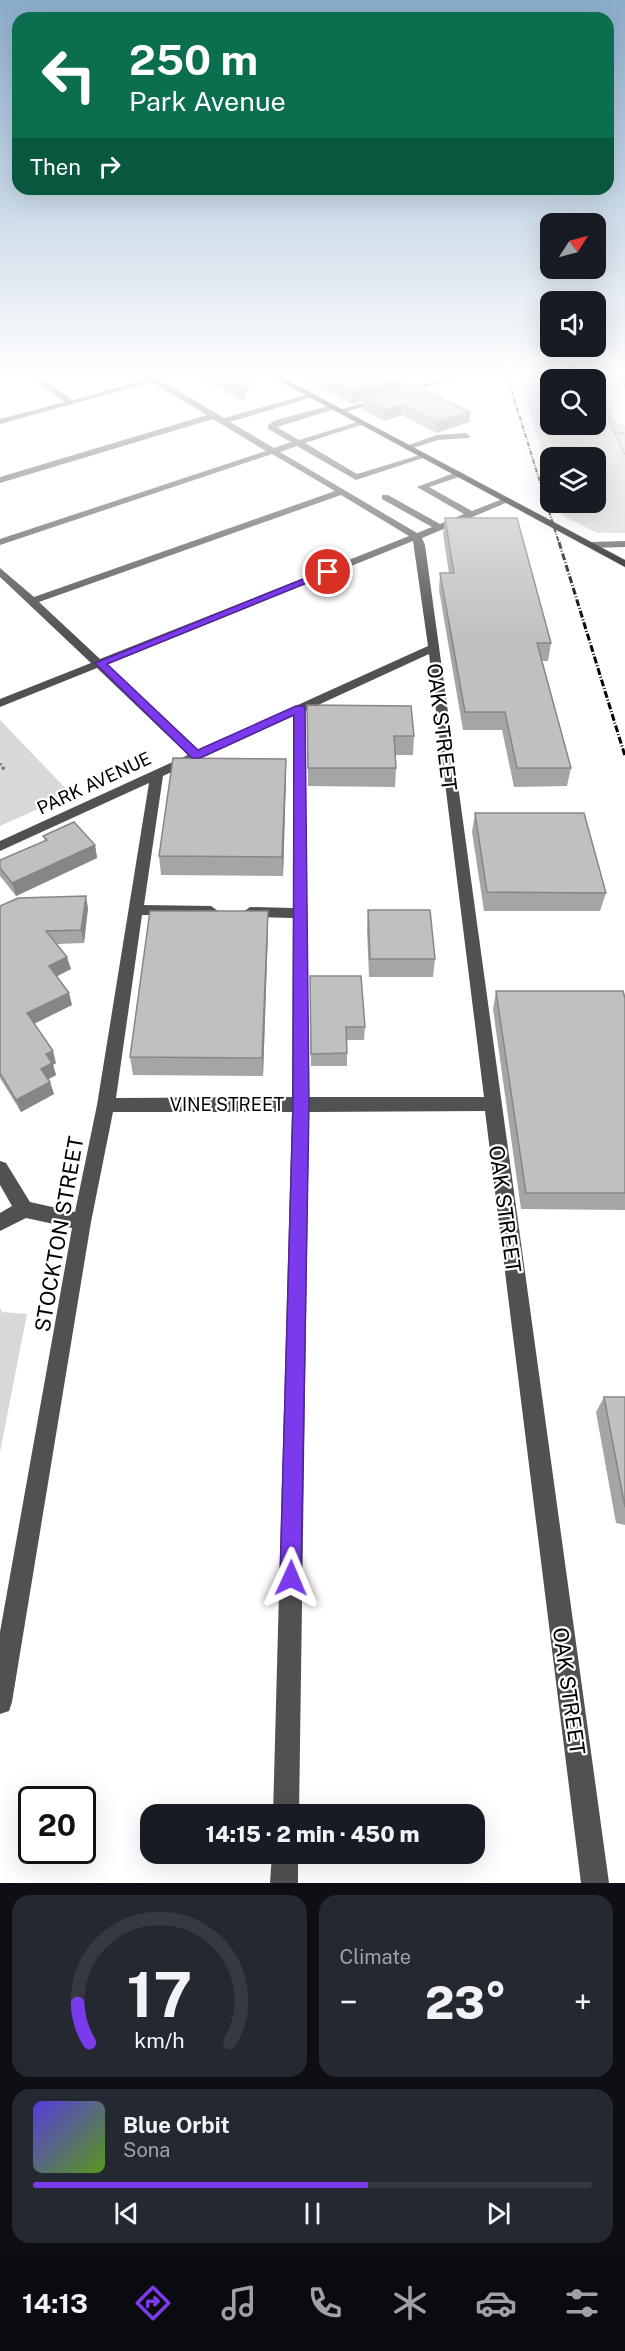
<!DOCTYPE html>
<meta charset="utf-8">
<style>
body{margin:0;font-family:"Public Sans",sans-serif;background:#242831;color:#f1f3f6;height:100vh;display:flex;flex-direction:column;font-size:22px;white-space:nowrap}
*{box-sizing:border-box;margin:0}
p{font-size:20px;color:#9ea1a6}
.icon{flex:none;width:33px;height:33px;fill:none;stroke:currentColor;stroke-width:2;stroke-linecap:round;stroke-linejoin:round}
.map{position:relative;height:1883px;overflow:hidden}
.drawer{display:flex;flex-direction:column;gap:12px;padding:12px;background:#0d0f14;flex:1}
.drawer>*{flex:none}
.guide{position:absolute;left:12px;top:12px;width:602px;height:183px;border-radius:18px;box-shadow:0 6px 24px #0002;background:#0b6e4f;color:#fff;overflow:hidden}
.needle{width:39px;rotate:54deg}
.buttons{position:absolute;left:540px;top:213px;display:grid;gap:12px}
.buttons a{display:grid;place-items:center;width:66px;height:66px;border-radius:12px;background:#171b24;box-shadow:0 6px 24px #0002;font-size:30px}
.speed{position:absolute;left:18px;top:1786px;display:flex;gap:12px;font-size:30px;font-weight:700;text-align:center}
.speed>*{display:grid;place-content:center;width:78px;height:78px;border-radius:50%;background:#171b24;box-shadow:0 6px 24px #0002;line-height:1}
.speed .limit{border:3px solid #111;border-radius:9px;background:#fff;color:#111}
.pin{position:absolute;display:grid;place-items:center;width:51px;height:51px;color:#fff;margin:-26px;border:3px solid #fff;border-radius:50%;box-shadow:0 2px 6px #0007}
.me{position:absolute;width:66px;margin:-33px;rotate:1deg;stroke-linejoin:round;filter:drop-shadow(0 0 4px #0008)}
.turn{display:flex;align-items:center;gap:21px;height:126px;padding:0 18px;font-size:27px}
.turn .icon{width:78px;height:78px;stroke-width:2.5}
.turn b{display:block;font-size:42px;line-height:51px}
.then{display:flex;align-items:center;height:57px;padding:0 18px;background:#0003;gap:12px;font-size:22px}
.big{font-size:45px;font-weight:800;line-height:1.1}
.drawer .tile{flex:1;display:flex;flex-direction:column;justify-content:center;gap:9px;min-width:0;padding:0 21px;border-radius:18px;background:#242831}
.drawer .dial{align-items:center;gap:0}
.dial svg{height:156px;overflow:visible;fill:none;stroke:#363941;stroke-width:7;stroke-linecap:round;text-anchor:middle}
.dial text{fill:#f1f3f6;stroke:none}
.song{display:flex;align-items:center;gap:18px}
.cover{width:72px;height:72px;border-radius:9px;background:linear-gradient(135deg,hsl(250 70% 55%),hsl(90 70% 35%))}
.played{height:6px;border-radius:3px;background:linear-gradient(90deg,#7c3aed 60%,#363941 60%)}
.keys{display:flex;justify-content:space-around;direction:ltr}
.heat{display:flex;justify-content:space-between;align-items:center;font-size:33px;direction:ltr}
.drawer .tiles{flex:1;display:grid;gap:12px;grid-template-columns:1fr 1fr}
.tile:last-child{grid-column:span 2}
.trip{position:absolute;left:140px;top:1804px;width:345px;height:60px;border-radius:18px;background:#171b24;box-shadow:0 6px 24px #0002;font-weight:800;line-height:60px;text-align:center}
.menu{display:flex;height:96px;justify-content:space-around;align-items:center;background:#090b0e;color:#9ea1a6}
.menu .icon{width:42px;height:42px}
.menu .on{color:#7c3aed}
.menu b{font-size:27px;color:#f1f3f6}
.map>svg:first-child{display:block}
</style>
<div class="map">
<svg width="625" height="1883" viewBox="0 0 625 1883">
<rect width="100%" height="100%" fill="#fff"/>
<g fill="#d8d8d8" fill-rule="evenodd">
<path d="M518 373H594L616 422 625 426V533H597L562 515 558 503 596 502V458H550V478ZM550 380H596V424H550Z"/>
<path d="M0 720 71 794 0 826Z"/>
<path d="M0 1308 2 1312 27 1314 0 1452Z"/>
</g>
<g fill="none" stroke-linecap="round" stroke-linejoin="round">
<defs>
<path id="major" d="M265 373H274L625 560V567Z"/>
</defs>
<use href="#major" stroke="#dbdbdb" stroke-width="1"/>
<g stroke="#737373" stroke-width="2" stroke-dasharray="1 1.5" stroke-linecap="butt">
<path d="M588 373 591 380"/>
<path d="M596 389 625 455"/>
<path d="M615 433H625"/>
</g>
<path stroke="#737373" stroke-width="4" stroke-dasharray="1.5 3" stroke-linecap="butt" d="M0 764 3 768 0 769"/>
<g fill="#515151" fill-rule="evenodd">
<path d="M24 373H33L73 400 147 379 138 373H147L154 377 170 373H182L160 380 224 418 313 393V397L230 422 274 448 291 442 268 429V425L276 420 332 405 336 407 335 409 277 427 299 440 364 420V424L305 443 357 474 426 453V457L356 480 297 446 280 452 417 533 432 527 382 499V495H388L440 524 464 514 417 487 459 471 463 474 462 476 429 487 472 511 505 498 513 500 422 538 425 545 609 1883H581L485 1111 309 1112 299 1815H273L292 1112H113L91 1222 12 1702 9 1711 0 1714V1632L72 1228 26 1218 0 1231V1213L12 1206 0 1185V1161L6 1163 30 1202 75 1212 97 1105 149 783 0 851V841L188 755 97 668 0 707V699L91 663 0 577V568L34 597 335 491 272 454 0 545V539L266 451 213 419 0 483V477L207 415 152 382 0 424V419L65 402ZM341 495 409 536 100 659 39 602ZM413 541 428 646 198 750 106 665ZM429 654 484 1097H309L305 711ZM293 716V908L250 907 243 912 250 917 293 918 292 1097 116 1098 142 915 211 916 218 911 211 906 144 905 163 776Z"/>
<path d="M461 373H473L343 413 336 411Z"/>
<path d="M466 433 470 436 469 438 438 440 407 450 403 447 437 435Z"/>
<path d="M625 541V547L591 548 586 545 591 542Z"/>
<path d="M272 1854H298V1883H270Z"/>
</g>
<use href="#major" fill="#000" fill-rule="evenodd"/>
<path stroke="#000" stroke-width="2" stroke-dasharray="5 1.5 1 1.5" stroke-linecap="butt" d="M506 373 559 543"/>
<path stroke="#000" stroke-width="3" stroke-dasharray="7 2 1 2" stroke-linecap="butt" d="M559 542 625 756"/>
</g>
<g fill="#a5a5a5">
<path d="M192 373H257L242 401Z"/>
<path d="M292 373H391L401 378 400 387 470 412 469 422 436 433 402 415 384 421 362 409 363 401 352 404Z"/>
<path d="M616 373H625V388L624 387Z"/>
<path d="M445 518 551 643 548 661H542L571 768 567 786 514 787 502 730H463L439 590 440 573H449L443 534Z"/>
<path d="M307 705 414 736 413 755H395L396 768 395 787 308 786Z"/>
<path d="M286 777 283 876 161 875 159 856Z"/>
<path d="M475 813 606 893 600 911H484L472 832Z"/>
<path d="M43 836 95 845 97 858 16 896 0 876V868L45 841Z"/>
<path d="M0 906 88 908 84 943 57 944 71 969 56 976 72 1005 34 1024 56 1063 53 1065 56 1075 48 1079 54 1094 21 1112 0 1078Z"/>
<path d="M368 910 435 959 433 977H369L367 929Z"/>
<path d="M268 911V930L263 1076 133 1075 130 1057Z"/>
<path d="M310 976 365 1027 364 1040H347V1066H311Z"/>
<path d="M496 991 625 998V1210L521 1209 493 1009Z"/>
<path d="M604 1397H625V1525L616 1523 596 1412Z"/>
</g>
<g fill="#868686">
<path d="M251 373H257L242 401 241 390Z"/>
<path d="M401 378 400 389 363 399V401L352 404V392Z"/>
<path d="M402 405V415L384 421 385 410Z"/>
<path d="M470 412 469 422 436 433 437 422Z"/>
<path d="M286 759V777L283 876 282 857Z"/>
<path d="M95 845 97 858 16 896 12 883Z"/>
<path d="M86 896 88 908 84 943 81 930Z"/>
<path d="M268 911V930L263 1076 262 1058Z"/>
<path d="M67 957 71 969 52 979 49 966Z"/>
<path d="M69 993 72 1005 31 1025 27 1013Z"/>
<path d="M53 1051 56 1063 53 1065 56 1075 45 1081 41 1069 46 1054Z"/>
<path d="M50 1082 54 1094 21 1112 16 1100Z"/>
</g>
<g fill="#c0c0c0" stroke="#868686" stroke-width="1.5">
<path d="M211 373H251L241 390Z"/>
<path d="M314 373H391L401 378 352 392Z"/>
<path d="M412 384 470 412 437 422 402 405 385 410 363 399Z"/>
<path d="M445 518H517L551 643H537L571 768H517L505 712H465L440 573H454Z"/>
<path d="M307 705 411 706 414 736H394L396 768H308Z"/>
<path d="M173 758 286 759 282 857 159 856Z"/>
<path d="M475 813H584L606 893 487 892Z"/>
<path d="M74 822 95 845 12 883 0 868V860L47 840 43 836Z"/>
<path d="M86 896 81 930 46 931 67 957 49 966 69 993 27 1013 53 1051 46 1054 52 1063 41 1069 50 1082 16 1100 0 1073V906L18 898Z"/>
<path d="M368 910H430L435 959H370Z"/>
<path d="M150 911H268L262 1058 130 1057Z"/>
<path d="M310 976H361L365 1027H346L347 1053 311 1054Z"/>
<path d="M496 991H623L625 998V1193H526Z"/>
<path d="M604 1397H625V1507Z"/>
</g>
<linearGradient id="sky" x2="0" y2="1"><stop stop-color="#8baccb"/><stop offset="0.59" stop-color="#fff"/><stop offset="1" stop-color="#fff" stop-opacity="0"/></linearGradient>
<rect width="625" height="636" fill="url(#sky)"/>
<path fill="#7c3aed" stroke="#51269a" stroke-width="1.5" d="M328 569 331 570V573L107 664 198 750 296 706H303L305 708 309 1104 301 1578 298 1585 291 1588 283 1585 280 1578 293 1104 294 715 200 758H192L95 663Z"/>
<g text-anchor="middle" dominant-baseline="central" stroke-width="4.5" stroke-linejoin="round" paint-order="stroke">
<g font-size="18" fill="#000" stroke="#fff">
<text transform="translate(94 783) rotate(-25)">PARK AVENUE</text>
<text x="227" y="1104">VINE STREET</text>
</g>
<g font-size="21" fill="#000" stroke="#fff">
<text transform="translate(442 727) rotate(83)">OAK STREET</text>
<text transform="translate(505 1209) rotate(82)">OAK STREET</text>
<text transform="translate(59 1234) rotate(-80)">STOCKTON STREET</text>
<text transform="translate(569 1691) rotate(82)">OAK STREET</text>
</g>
</g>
</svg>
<div class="buttons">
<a><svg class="needle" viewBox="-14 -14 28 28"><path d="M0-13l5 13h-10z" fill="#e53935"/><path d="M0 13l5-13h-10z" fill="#9ea1a6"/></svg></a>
<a><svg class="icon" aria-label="sound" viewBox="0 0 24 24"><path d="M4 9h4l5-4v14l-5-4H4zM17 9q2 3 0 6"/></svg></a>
<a><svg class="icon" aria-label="search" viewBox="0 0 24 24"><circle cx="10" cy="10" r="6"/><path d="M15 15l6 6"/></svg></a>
<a><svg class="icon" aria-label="layers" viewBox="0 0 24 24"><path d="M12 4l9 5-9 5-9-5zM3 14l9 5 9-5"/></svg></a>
</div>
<div class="speed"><div class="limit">20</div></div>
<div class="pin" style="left:328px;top:572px;background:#d93025"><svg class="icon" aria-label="arrive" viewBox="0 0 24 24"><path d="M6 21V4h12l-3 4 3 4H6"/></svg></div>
<svg class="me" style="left:291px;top:1578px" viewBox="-20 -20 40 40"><path d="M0-17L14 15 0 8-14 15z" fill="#7c3aed" stroke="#fff" stroke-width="4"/></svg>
<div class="trip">14:15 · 2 min · 450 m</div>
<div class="guide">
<div class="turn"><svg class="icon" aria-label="left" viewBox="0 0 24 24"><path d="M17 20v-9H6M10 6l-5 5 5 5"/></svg><div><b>250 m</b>Park Avenue</div></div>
<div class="then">Then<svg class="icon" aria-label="right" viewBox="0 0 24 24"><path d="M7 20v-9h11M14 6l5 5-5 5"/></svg></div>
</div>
</div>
<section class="drawer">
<div class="tiles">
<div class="tile dial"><svg viewBox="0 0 100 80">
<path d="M14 69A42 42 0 1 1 86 69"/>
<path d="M14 69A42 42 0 0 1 8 49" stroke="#7c3aed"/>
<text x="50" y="56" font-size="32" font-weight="700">17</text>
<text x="50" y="72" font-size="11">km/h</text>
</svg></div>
<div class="tile"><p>Climate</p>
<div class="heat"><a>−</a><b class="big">23°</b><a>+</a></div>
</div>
<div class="tile">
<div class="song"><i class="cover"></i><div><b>Blue Orbit</b><p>Sona</p></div></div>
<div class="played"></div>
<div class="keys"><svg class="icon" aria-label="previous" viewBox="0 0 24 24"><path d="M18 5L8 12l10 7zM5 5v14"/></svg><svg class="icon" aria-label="pause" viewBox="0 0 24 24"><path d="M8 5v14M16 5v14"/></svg><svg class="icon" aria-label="next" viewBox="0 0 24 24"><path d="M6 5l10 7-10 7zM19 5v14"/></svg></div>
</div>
</div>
</section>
<nav class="menu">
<b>14:13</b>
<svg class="icon on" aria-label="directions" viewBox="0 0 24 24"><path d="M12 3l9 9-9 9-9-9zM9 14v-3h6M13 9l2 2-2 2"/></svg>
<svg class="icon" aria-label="music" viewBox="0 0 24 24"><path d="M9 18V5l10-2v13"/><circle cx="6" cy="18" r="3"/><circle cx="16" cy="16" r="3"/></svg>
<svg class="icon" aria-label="phone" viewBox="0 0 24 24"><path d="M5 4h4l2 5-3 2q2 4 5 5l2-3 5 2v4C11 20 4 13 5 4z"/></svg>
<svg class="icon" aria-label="climate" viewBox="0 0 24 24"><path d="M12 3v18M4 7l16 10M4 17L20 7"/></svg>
<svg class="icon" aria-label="car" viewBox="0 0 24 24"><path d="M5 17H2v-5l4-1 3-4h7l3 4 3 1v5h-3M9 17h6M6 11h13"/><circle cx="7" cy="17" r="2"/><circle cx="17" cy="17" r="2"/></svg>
<svg class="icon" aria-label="filters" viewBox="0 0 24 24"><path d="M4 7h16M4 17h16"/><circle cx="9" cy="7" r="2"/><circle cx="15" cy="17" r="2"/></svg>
</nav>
